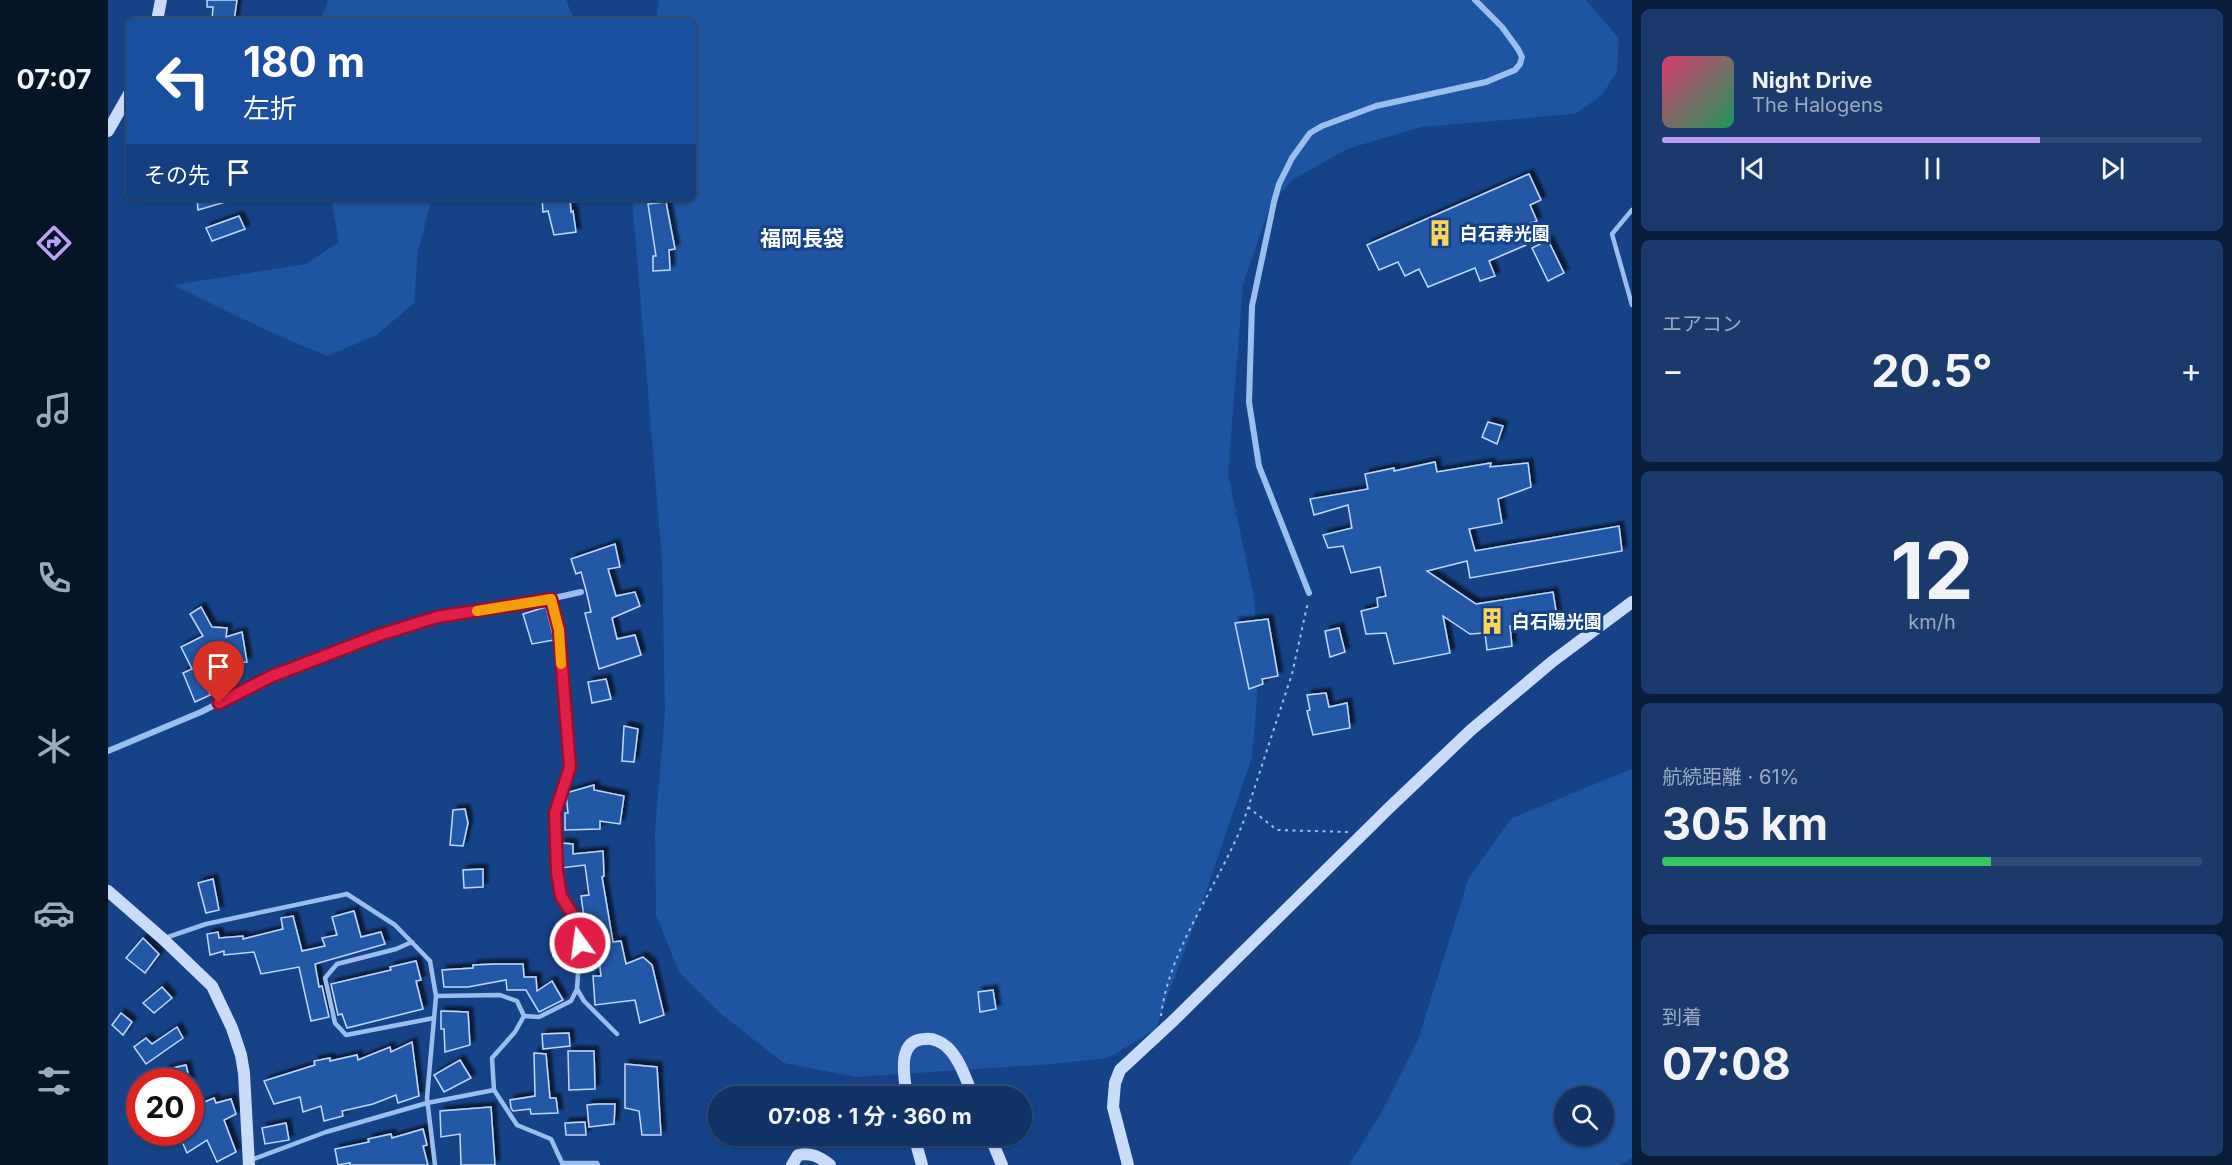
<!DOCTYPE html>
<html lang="ja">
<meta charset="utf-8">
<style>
body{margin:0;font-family:Inter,"Noto Sans JP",sans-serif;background:#193a6b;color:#f1f3f6;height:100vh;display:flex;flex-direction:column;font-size:22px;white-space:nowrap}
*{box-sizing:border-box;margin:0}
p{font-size:20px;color:#9caabf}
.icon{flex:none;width:33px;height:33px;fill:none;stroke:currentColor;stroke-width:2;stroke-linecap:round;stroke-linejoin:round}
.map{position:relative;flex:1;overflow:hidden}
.drawer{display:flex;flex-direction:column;gap:9px;padding:9px;background:#091c38;width:600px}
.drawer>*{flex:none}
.hud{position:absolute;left:18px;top:18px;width:570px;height:183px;border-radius:9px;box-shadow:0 2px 4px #0004,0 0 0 2px #304d79;background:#1a4fa0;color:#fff;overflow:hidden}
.tools{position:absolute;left:1446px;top:1086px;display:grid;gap:12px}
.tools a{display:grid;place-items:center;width:60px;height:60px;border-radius:50%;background:#103265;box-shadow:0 2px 4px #0004,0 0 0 2px #304d79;font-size:30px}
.speed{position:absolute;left:18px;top:1068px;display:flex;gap:12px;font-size:30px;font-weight:700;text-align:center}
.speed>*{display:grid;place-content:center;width:78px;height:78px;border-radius:50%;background:#103265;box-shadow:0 2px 4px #0004,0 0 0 2px #304d79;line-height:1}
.speed .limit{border:9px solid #d22;background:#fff;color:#111}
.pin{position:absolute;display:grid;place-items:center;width:51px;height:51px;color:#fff;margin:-62px -26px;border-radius:50% 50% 50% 0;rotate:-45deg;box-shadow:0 0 6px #0007}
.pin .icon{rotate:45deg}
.me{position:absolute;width:66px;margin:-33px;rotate:346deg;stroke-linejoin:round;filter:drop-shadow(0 0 4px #0008)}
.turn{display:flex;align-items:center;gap:21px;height:126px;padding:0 18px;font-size:27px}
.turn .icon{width:78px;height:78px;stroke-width:2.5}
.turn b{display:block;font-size:42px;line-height:51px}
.then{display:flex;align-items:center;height:57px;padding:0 18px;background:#0003;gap:12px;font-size:22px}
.big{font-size:45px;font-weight:700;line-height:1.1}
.drawer .tile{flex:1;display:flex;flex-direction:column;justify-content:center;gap:9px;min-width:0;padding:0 21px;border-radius:9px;background:#193a6b}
.drawer .dial{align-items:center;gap:0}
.dial b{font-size:78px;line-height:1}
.song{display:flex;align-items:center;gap:18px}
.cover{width:72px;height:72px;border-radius:9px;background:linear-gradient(135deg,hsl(340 70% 55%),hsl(150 70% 35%))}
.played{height:6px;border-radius:3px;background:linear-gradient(90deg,#bca0f2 70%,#304d79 70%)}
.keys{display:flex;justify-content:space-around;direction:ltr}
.heat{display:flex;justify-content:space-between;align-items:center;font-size:33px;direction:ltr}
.charge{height:9px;border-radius:4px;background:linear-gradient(90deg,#34c759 61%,#304d79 0)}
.trip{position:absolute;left:600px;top:1086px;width:324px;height:60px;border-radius:30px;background:#103265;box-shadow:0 2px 4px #0004,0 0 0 2px #304d79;font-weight:700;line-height:60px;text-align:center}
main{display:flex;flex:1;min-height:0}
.dock{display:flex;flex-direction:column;width:108px;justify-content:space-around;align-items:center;background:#061428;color:#9caabf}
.dock .icon{width:42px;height:42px}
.dock .active{color:#bca0f2}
.dock b{font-size:27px;color:#f1f3f6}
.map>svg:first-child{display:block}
</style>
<main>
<nav class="dock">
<b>07:07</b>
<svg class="icon active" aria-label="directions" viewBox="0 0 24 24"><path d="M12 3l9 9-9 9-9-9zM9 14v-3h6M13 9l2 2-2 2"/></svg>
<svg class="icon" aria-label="music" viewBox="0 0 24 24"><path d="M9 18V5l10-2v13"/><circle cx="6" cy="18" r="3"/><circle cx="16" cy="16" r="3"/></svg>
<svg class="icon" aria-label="phone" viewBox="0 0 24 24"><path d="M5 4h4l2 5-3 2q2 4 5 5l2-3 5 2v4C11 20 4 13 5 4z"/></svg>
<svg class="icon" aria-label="climate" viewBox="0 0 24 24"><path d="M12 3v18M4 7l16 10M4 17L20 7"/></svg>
<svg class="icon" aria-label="car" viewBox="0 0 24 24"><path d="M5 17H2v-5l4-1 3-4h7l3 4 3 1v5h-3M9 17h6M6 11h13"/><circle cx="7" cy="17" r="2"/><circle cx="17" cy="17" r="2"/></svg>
<svg class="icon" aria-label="filters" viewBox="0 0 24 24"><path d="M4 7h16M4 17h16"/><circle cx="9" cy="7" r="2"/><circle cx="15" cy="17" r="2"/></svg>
</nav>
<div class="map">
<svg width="1524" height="1165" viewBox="0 0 1524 1165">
<defs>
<filter id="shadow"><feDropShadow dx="4.5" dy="-4.5" stdDeviation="1.5" flood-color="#0009"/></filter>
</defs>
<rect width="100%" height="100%" fill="#164387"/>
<g fill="#1e54a1" fill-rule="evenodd">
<path d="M220 0H458L467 21H212Z"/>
<path d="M551 0H1478L1511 38 1509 72 1493 96 1467 114 1313 127 1239 149 1184 180 1162 206 1135 284 1120 474 1146 597 1151 670 1144 757 1091 912 1047 1030 1000 1058 944 1064 748 1077 676 1063 613 1014 571 972 548 915 547 832 557 711 554 561 524 198H585V21H548Z"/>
<path d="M220 198H324L310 251 306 303 269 335 219 356 158 330 65 285 198 264 231 242 224 203Z"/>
<path d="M1524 769V1158L1511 1165H1241L1273 1113 1310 1040 1361 877 1404 818ZM1456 1096H1496V1136H1456Z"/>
</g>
<g fill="#2459a6" stroke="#c1d9fa" stroke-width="1.5" filter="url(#shadow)">
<path d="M99 0H129L126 21H104L105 7H99Z"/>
<path d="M1421 174 1433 200 1422 205 1429 221 1410 228 1418 245 1381 261 1387 276 1372 281 1367 268 1320 287 1311 269 1297 276 1290 262 1271 270 1259 245Z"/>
<path d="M89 198H121V201L90 210Z"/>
<path d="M434 198H462L463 212 465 211 468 232 446 235 440 211 435 212Z"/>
<path d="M558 202 567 249 561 250 562 270 545 271V256H548L540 204Z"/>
<path d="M131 216 137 229 104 241 98 228Z"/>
<path d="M1440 240 1456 273 1440 281 1424 248Z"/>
<path d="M1380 422 1395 426 1389 444 1374 437Z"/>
<path d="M1327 462 1329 472 1383 463 1382 467 1420 463 1423 487 1390 499 1394 523 1361 529 1367 551 1511 526 1514 551 1362 578 1359 561 1319 571 1368 604 1445 592 1449 617 1402 626 1404 646 1379 650 1377 633 1362 634 1335 616 1342 653 1286 664 1278 633 1258 634 1253 611 1270 607 1269 598 1278 596 1272 567 1243 573 1235 546 1220 548 1215 535 1244 528 1240 505 1206 515 1202 499 1260 489 1257 474 1286 468V471Z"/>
<path d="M507 544 512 567 500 569 508 596 527 592 532 606 504 618 509 639 527 635 533 655 491 669 477 613 483 612 478 590 473 572 468 574 463 559Z"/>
<path d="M93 607 104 627 119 628 118 637 134 632 139 662 124 663 123 686 98 684 102 695 87 702 75 673 84 669 73 647 95 636 82 614Z"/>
<path d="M438 607 446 640 424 644 415 614Z"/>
<path d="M1160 619 1170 676 1154 679 1155 684 1141 689 1127 623Z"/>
<path d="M1231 628 1237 652 1222 657 1217 631Z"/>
<path d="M498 679 503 699 484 703 480 682Z"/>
<path d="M1218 693 1221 707 1239 703 1242 728 1205 735 1199 711 1202 710 1199 695Z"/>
<path d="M516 726 530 729 526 762 514 761Z"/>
<path d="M486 785V790L516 796 512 824 492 821V829L457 830V813H460L458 793Z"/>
<path d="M357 809 360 823 355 846 342 845 345 810Z"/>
<path d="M453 843 465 844V854L495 851 496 876 494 877 505 942 513 941 518 964 535 957 544 965 556 1015 532 1023 527 1000 487 1005 485 976H493L490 951 481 952 473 896 481 895 477 865 453 868Z"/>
<path d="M375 869V887L356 888 355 870Z"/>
<path d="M105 879 111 910 98 913 90 883Z"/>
<path d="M246 911 253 937 273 932 277 944 207 964 211 987 214 986 221 1017 203 1021 191 967 153 974 146 952 116 955V951L102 955 99 934 110 932 111 938 135 936V939L175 929 173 918 185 916 194 951 217 946 214 938 229 935 224 917Z"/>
<path d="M35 938 51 954 37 973 18 958Z"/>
<path d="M308 961 313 980 308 981 315 1009 239 1028 234 1014 230 1015 223 984 283 970 282 967Z"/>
<path d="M387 964H415L416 977H428L429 991 444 981 455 1000 431 1012 418 990H399L398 980 360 987H336L334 970 365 968V965Z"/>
<path d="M54 987 64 998 46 1013 35 1003Z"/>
<path d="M885 990 888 1009 872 1012 870 992Z"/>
<path d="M333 1011 360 1012 362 1045 337 1052 336 1029H333Z"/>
<path d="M13 1013 24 1022 15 1035 4 1025Z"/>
<path d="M69 1027 75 1038 38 1064 26 1047 38 1038 44 1044Z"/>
<path d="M461 1033 462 1046 435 1049 434 1034Z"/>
<path d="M304 1042 311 1096 290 1103 288 1095 265 1104 234 1111 235 1116 216 1121 213 1106 195 1112 192 1097 166 1104 156 1081 207 1065 206 1061 222 1058V1061L249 1055 250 1060 282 1047 283 1052Z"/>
<path d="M460 1051H486L487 1089 461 1090Z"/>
<path d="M426 1053 438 1054 442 1098H448L450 1113 423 1114 422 1109 405 1111 403 1108 402 1100 427 1096Z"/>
<path d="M352 1060 363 1078 336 1092 326 1075Z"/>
<path d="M517 1064 549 1067 553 1135H534L531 1111 517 1108Z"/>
<path d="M78 1065 82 1082H60L56 1070Z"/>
<path d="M106 1098 108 1103 123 1099 128 1114 116 1120 128 1152 109 1162 99 1140 79 1153 70 1132H82V1108Z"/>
<path d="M490 1104H507L506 1124 481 1127 479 1105Z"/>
<path d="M383 1107 387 1165H353L352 1134 333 1137 332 1111Z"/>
<path d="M477 1122 478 1135H458L457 1123Z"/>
<path d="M178 1123 181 1140 157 1144 154 1128Z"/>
<path d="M315 1129 319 1145 315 1146 320 1165H242V1163L230 1165 227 1149 261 1142 260 1139 283 1134 284 1138Z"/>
</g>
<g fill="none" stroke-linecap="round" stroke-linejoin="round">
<g stroke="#9cbeee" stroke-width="2" stroke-dasharray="3 4.5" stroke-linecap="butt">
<path d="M1140 807 1169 830 1240 832"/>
<path d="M1053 1016C1061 947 1112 884 1136 820L1184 674 1200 602"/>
</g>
<g stroke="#9cbeee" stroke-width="4.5">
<path d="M1524 210 1504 234 1524 305"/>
<path d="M443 599 451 630 462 767 447 813 449 872 453 896 471 925 472 943 469 989 476 1001 509 1034"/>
<path d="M57 938 98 924 239 894 287 925 322 961 328 996 319 1098 327 1165"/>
<path d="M304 942 288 949 229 964 217 978 227 1023 238 1035 326 1018"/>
<path d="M328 996 392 995 409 1001 416 1016 407 1032 384 1058 386 1090 409 1125 443 1139 455 1165"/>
<path d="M416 1016 431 1017 463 1001 469 989"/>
<path d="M143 1160 218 1132 319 1103 386 1090"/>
<path d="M454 1163H489L490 1165"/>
</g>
<g stroke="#9cbeee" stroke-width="6">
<path d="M1201 593 1151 466 1141 402 1144 306 1166 202 1171 184 1184 158 1202 133 1214 126 1268 106 1378 82 1407 70 1412 64 1414 57 1410 49 1394 27 1367 0"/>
<path d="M0 751 93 712 164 676 271 635 329 617 428 602 473 592"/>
</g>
<g stroke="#c9dcfa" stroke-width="12">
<path d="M49 21 53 0"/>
<path d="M0 131 21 94"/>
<path d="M0 891 55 939 104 986 124 1028 133 1055 136 1073 141 1165"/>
<path d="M799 1096C796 1077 788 1040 817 1039 825 1038 833 1042 839 1047 852 1059 858 1080 865 1096"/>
<path d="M806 1136 814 1165"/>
<path d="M882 1136 894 1165"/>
<path d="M684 1165 690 1155C703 1152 712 1157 722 1165"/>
<path d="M1020 1165 1005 1107 1007 1083 1012 1070 1066 1020 1281 808 1363 730 1445 661 1524 602"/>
</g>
</g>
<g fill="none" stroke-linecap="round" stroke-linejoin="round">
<defs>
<path id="route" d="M111 703 164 676 271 635 329 617 443 599 451 630 462 767 447 813 449 872 453 896 471 925 472 943"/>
</defs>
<use href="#route" stroke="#92132f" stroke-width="15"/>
<use href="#route" stroke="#e11d48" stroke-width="10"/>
<path stroke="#f59e0b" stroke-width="10" d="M369 611 443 599 451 630 453 664"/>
</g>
<defs>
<symbol id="building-bare" viewBox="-9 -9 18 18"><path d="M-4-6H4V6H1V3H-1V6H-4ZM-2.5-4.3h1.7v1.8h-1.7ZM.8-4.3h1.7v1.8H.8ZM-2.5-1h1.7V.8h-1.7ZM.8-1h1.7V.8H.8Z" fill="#ffd559" stroke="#164387" stroke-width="2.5" paint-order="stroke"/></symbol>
</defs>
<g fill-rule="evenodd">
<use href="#building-bare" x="1313" y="214" width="38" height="38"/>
<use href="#building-bare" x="1365" y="602" width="38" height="38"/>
</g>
<g text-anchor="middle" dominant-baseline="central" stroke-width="6" stroke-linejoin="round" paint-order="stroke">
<g font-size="18" font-weight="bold" fill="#fff" stroke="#164387" text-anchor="start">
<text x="1352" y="233">白石寿光園</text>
<text x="1404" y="621">白石陽光園</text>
</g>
<g font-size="21" font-weight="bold" fill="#fff" stroke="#164387">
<text x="694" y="238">福岡長袋</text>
</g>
</g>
</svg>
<div class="tools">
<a><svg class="icon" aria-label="search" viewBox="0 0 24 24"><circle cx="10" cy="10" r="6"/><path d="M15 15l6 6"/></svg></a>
</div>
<div class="speed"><div class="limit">20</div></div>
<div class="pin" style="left:111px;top:703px;background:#d93025"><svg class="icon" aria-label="arrive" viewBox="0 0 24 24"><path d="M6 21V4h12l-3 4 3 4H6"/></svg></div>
<svg class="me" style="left:472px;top:943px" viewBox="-20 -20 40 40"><circle r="17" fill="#e11d48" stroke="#fff" stroke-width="3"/><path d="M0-11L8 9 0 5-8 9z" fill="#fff"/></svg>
<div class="trip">07:08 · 1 分 · 360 m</div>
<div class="hud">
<div class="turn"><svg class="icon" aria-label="left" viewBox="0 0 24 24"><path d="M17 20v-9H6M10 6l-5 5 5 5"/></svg><div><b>180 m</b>左折</div></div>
<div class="then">その先<svg class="icon" aria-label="arrive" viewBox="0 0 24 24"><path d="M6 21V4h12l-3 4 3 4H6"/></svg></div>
</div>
</div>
<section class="drawer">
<div class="tile">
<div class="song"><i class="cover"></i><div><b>Night Drive</b><p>The Halogens</p></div></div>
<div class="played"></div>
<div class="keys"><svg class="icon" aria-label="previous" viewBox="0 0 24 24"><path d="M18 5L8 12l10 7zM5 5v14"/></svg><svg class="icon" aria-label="pause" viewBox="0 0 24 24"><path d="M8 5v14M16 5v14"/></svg><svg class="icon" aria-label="next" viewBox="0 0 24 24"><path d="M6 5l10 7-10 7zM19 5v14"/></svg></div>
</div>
<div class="tile"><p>エアコン</p>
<div class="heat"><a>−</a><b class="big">20.5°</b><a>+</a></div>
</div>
<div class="tile dial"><b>12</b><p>km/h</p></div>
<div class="tile"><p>航続距離 · 61%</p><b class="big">305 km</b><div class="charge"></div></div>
<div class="tile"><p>到着</p><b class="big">07:08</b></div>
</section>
</main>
